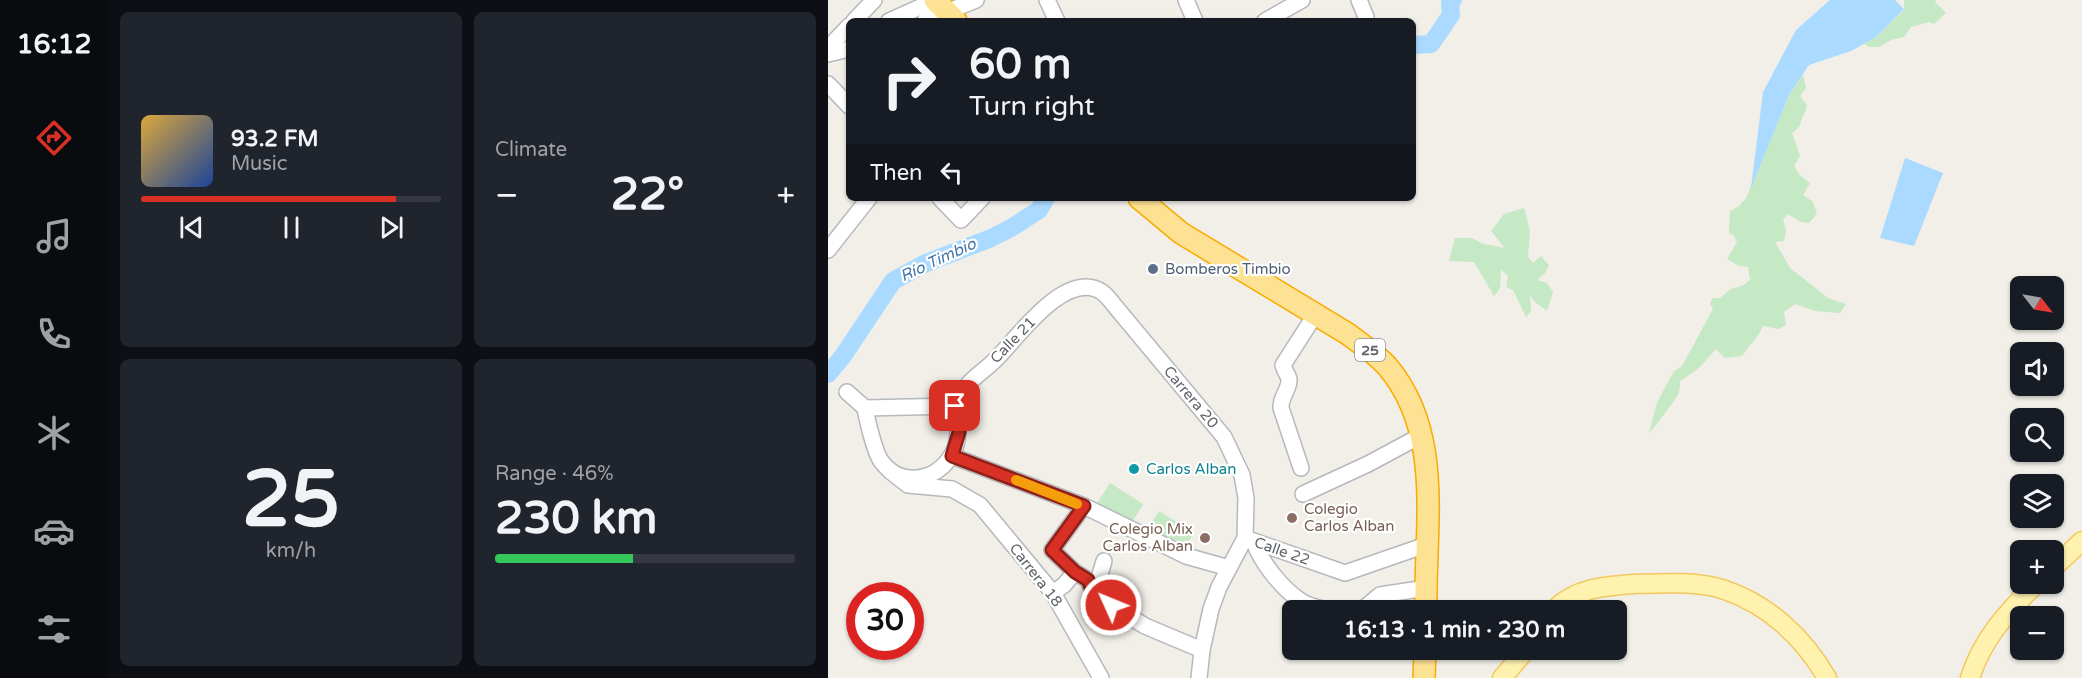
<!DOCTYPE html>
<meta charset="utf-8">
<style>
body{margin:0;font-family:"Varela Round",sans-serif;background:#20242c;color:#f1f3f6;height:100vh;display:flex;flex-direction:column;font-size:22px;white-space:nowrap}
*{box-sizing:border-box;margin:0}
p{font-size:20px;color:#9ea1a6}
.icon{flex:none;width:33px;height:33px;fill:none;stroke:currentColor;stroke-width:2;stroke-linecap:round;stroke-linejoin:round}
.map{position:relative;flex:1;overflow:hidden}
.details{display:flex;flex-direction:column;gap:12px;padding:12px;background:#0d0f14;width:720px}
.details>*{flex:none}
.banner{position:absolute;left:18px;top:18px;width:570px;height:183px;border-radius:9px;box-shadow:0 2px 4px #0004;background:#171b24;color:#f1f3f6;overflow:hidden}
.needle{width:39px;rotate:121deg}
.buttons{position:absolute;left:1182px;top:276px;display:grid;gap:12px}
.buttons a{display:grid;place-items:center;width:54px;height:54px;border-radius:9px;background:#171b24;box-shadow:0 2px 4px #0004;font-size:30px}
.speed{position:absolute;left:18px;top:582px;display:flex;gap:12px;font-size:30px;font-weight:700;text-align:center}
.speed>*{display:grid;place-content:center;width:78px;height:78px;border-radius:50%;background:#171b24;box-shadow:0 2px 4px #0004;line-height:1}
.speed .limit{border:9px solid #d22;background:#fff;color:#111}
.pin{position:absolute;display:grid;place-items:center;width:51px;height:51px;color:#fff;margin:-26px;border-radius:12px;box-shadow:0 3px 9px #0006}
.me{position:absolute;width:66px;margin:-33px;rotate:314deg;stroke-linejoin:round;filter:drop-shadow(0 0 4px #0008)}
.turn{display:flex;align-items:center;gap:21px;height:126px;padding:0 24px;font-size:27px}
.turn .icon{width:78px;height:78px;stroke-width:2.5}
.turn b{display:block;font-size:42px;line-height:51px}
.then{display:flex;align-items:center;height:57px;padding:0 24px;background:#0003;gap:12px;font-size:22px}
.big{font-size:45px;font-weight:700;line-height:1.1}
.details .widget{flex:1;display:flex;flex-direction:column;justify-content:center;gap:9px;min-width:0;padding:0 21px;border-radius:9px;background:#20242c}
.details .dial{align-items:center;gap:0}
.dial b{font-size:78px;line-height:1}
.song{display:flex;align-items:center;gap:18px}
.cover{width:72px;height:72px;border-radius:9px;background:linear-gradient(135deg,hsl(40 70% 55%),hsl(220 70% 35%))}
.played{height:6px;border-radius:3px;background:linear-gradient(90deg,#d93025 85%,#363941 85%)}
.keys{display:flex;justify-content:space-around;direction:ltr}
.heat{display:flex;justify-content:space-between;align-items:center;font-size:33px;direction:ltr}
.charge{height:9px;border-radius:4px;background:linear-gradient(90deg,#34c759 46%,#363941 0)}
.details .tiles{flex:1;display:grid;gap:12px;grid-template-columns:repeat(2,1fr)}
.trip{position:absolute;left:454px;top:600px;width:345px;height:60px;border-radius:9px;background:#171b24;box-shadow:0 2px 4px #0004;font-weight:700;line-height:60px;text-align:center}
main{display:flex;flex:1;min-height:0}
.menu{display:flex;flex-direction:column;width:108px;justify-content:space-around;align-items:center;background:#090b0e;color:#9ea1a6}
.menu .icon{width:42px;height:42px}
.menu .active{color:#d93025}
.menu b{font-size:27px;color:#f1f3f6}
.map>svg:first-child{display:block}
</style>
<main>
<nav class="menu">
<b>16:12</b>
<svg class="icon active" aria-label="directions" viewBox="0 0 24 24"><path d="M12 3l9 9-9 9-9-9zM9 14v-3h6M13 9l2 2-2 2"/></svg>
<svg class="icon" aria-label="music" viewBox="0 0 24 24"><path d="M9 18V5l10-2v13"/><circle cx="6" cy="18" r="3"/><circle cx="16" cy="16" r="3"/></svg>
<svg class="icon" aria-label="phone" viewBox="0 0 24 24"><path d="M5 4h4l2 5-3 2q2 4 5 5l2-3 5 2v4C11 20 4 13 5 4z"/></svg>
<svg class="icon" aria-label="climate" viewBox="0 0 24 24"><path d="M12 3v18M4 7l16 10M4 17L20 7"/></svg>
<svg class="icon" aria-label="car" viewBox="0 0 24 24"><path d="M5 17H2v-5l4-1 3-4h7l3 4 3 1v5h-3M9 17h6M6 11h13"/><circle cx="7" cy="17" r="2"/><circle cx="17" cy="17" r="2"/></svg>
<svg class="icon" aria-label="filters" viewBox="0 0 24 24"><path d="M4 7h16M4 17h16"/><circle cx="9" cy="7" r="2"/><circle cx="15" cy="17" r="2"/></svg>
</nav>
<section class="details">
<div class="tiles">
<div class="widget">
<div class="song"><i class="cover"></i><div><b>93.2 FM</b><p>Music</p></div></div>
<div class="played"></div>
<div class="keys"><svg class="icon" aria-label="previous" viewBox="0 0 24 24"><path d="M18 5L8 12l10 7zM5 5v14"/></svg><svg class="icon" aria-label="pause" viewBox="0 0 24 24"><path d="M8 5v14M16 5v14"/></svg><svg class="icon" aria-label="next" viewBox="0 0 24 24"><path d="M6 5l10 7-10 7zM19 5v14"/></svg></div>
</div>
<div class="widget"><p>Climate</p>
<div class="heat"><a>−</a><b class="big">22°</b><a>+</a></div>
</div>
<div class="widget dial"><b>25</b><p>km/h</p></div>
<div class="widget"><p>Range · 46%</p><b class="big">230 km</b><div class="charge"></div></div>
</div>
</section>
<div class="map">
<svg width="1254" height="678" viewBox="0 0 1254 678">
<rect width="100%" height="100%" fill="#f1efe8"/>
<g fill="#c5e8c5">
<path d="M1076 0H1108L1107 2 1118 13 1106 24 1101 22 1083 27 1076 37 1063 40 1051 47H1041L1036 44 1048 37 1076 10Z"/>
<path d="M975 75 978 88 972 96 979 105C978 113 973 117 972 126L964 133 972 156 966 166 972 175 982 183 975 195 985 202 989 214 981 223 973 222 960 214 955 220 958 230 956 241 947 242 962 268 1000 298 1018 304 1012 313 987 311 967 304 956 312 958 325 951 329 935 326C930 338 921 345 914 356L897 358 888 349 870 369 852 381C852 385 852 388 851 392 850 397 826 428 821 433L829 403 835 391 846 371 854 366 885 309 882 303 885 298H892L903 289 914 286 922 280 920 267 911 266 899 259 909 242 906 236 901 233 902 211 911 206 918 198 961 95Z"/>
<path d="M696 208 702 231 700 257 705 263 713 256 721 265 717 273 709 280 719 283 725 292 719 311 707 302 702 295 703 311 698 317 685 290 678 287 680 276 673 269 672 288 666 296 646 262 621 261 627 238H643L656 244 677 248 663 231 676 214Z"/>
<path d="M282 483 315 504 302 526 268 505Z"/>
<path d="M331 511 366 533 353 554 318 532Z"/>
</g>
<g fill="#aadaff">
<path d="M1002 0H1067L1076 9 1048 37 1023 51 981 65 961 95 923 188 935 92 968 30Z"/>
<path d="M1077 158 1115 173 1086 246 1052 238Z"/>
</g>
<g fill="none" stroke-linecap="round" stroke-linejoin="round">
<g stroke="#aadaff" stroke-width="18">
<path d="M585 45 603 44 623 15 622 3 625 0"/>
<path d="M0 374 15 356 65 281 98 263 161 239 183 228 211 210 218 198"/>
</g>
<defs>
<g id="minor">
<path d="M219 0 229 21"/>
<path d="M358 0 367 21"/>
<path d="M531 0 538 17"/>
<path d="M26 21 46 0"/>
<path d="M61 21 108 0"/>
<path d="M97 21 148 0"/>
<path d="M437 21 474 0"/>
<path d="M0 48 21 26"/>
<path d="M0 54 21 49"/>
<path d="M0 84 21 106"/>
<path d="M112 198 133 220 154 198"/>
<path d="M0 250 41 198"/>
<path d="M19 392 37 408 127 406"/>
<path d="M127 406C140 376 153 376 172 355 192 334 239 269 274 292 278 295 283 301 286 305L396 437 414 475 418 498 417 538 391 587 383 609 374 650 371 678"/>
<path d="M37 408C39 420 47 453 53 461 72 487 107 482 123 456 133 441 130 423 127 406"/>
<path d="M124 456 256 506 358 556 401 568"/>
<path d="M473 468 453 408C452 397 462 389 461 379 460 375 456 370 455 365L487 315"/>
<path d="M62 471 80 485 124 489 152 505 225 593 273 678"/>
<path d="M475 494 540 464 594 435"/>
<path d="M256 506 224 550 247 572 260 580 266 595 317 626 374 650"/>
<path d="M417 538 517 573 598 545"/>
<path d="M426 542C433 562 454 589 473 601 480 606 491 608 500 610"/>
<path d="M225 593 236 585 247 572"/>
<path d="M266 595 276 561"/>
<path d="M527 610H534L552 595 598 588"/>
</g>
<g id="major">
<path d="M1226 567 1254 541"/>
<path d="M726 610C747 588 777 586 806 584 834 583 870 581 897 590 941 605 976 638 999 678"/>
<path d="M674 678 698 650"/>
<path d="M1142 678C1154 639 1180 611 1208 584"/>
</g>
<g id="highway">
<path d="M107 0 128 21"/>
<path d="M311 198 353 233 520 334C533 344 547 353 559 366 617 434 596 529 598 610"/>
<path d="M596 678 597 650"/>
</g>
</defs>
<use href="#minor" stroke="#b5b8bc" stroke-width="18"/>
<use href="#major" stroke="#f2c960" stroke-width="21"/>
<use href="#highway" stroke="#f9ab00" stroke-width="24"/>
<use href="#minor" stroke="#fff" stroke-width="15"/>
<use href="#major" stroke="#fff2af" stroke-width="18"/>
<use href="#highway" stroke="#fde293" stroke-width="21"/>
</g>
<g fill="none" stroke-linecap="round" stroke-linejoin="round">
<defs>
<path id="route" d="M127 406 131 432 124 456 256 506 224 550 247 572 260 580 266 595 283 605"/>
</defs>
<use href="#route" stroke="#8d1f18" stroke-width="15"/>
<use href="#route" stroke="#d93025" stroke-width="10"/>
<path stroke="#f59e0b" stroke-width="10" d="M188 480 249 504"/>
</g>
<circle fill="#5c6f8a" stroke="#fff" stroke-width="2" cx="325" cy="269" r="6"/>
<circle fill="#0f9aa8" stroke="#fff" stroke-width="2" cx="306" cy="469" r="6"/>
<g fill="#8d6e63" stroke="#fff" stroke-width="2">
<circle cx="464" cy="518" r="6"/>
<circle cx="377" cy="538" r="6"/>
</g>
<g text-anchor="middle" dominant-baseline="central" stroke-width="4.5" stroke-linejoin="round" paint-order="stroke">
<rect fill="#fff" stroke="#8f9295" stroke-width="1.5" x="527" y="339" width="30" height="22" rx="4.5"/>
<g font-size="14" font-weight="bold" fill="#5f6368">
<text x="542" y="350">25</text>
</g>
<g font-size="15" fill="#4e5e75" stroke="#fff" text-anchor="start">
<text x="337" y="269">Bomberos Timbio</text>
</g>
<g font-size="15" fill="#5f6368" stroke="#fff">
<text transform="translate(185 340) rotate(-46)">Calle 21</text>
<text transform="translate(363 397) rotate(50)">Carrera 20</text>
<text transform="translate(454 551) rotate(19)">Calle 22</text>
<text transform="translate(208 575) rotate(52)">Carrera 18</text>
</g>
<g font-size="15" fill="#0d838f" stroke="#fff" text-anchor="start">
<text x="318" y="469">Carlos Alban</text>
</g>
<g font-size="15" fill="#785e54" stroke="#fff" text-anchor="start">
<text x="476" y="509">Colegio<tspan x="476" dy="17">Carlos Alban</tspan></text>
<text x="365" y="529" text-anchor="end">Colegio Mix<tspan x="365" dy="17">Carlos Alban</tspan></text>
</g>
<g font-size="16" font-style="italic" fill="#4174aa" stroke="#fff">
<text transform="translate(110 260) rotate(-25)">Río Timbio</text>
</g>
</g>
</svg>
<div class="buttons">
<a><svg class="needle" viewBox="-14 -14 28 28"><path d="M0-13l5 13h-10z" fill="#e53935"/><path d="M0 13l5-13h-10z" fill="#9ea1a6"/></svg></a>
<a><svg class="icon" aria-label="sound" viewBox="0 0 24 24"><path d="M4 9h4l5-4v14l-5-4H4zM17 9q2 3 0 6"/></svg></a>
<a><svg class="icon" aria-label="search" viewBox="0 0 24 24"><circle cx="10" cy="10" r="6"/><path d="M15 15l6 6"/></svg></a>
<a><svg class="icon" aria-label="layers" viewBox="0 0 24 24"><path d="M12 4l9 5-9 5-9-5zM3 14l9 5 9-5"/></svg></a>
<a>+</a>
<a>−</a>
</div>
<div class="speed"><div class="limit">30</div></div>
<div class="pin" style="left:127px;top:406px;background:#d93025"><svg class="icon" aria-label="arrive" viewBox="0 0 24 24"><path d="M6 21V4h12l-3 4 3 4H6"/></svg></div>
<svg class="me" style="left:283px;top:605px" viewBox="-20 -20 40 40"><circle r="17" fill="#d93025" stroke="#fff" stroke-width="3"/><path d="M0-11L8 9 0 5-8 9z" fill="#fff"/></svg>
<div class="trip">16:13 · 1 min · 230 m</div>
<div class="banner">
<div class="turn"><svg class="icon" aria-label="right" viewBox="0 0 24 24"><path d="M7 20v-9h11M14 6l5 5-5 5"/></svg><div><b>60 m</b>Turn right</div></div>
<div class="then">Then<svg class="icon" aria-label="left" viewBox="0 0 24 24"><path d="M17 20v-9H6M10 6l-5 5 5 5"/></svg></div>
</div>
</div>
</main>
